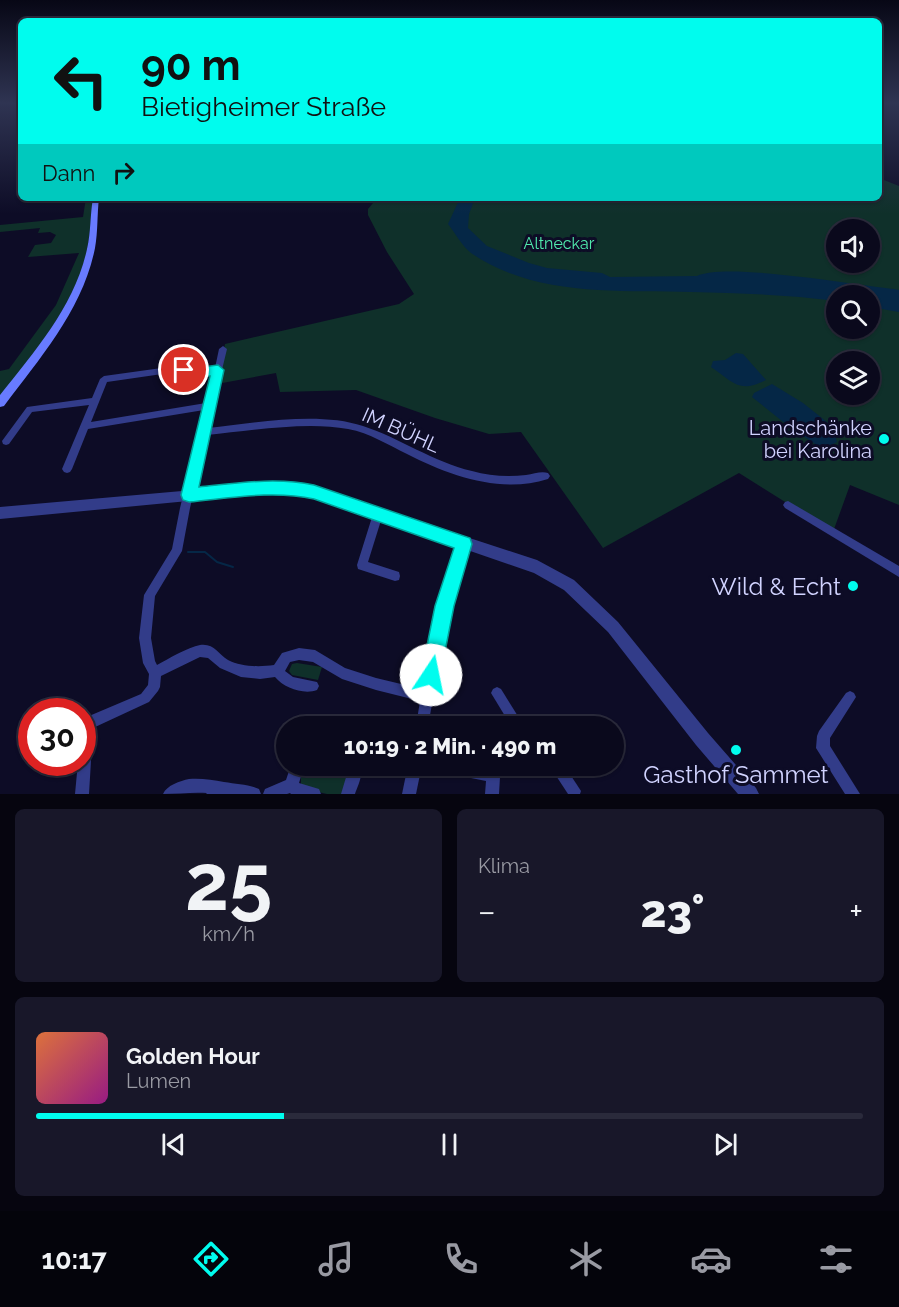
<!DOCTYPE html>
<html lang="de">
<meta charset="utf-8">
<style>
body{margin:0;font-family:Raleway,sans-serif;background:#181729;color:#f1f3f6;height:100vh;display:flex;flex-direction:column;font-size:22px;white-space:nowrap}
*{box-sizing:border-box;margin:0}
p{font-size:20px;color:#999aa3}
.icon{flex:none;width:33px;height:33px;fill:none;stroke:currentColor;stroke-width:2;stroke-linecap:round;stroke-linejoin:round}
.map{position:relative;height:794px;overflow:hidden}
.drawer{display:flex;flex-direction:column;gap:15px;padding:15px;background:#06050f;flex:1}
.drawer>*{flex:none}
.top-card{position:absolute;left:18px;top:18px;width:864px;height:183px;border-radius:9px;box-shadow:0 2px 4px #0004,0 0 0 2px #2a2a3b;background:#00fcee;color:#111;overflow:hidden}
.fabs{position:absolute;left:826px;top:219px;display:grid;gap:12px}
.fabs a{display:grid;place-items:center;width:54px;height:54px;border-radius:50%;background:#0a091c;box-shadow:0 2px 4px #0004,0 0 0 2px #2a2a3b;font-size:30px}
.speed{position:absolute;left:18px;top:698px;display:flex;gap:12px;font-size:30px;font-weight:700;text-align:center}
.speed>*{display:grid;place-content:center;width:78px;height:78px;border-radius:50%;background:#0a091c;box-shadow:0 2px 4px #0004,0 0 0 2px #2a2a3b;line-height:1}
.speed .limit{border:9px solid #d22;background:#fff;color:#111}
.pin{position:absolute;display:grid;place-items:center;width:51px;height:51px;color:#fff;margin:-26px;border:3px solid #fff;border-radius:50%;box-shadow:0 2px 6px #0007}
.me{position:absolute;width:66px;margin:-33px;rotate:11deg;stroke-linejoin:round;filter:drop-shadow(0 0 4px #0008)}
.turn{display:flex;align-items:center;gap:21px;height:126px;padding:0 24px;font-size:27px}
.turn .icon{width:78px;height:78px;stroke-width:2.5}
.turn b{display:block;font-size:42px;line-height:51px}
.then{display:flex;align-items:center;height:57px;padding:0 24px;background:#0003;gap:12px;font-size:22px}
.big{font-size:45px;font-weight:800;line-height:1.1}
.drawer .tile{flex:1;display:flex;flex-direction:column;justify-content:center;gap:9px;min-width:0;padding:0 21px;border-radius:9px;background:#181729}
.drawer .dial{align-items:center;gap:0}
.dial b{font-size:78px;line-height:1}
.song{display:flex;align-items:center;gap:18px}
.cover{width:72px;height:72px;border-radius:9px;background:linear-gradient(135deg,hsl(20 70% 55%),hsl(310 70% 35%))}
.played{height:6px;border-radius:3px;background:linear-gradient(90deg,#00fcee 30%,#2a2a3b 30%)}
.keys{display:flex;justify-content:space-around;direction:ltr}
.heat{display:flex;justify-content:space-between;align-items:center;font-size:33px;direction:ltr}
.drawer .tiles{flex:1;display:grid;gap:15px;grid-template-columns:1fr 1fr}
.tile:last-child{grid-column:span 2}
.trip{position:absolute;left:276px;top:716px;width:348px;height:60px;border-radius:30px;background:#0a091c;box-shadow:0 2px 4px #0004,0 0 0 2px #2a2a3b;font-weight:800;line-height:60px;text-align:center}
.tabs{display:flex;height:96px;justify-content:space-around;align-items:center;background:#04040b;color:#999aa3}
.tabs .icon{width:42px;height:42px}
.tabs .current{color:#00fcee}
.tabs b{font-size:27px;color:#f1f3f6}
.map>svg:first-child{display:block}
</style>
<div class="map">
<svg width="899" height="794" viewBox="0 0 899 794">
<rect width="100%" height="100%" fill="#0d0c26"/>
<g fill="#0f302a" fill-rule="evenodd">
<path d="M879 178 899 186V505L850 485 833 532 739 473 603 548 521 432 489 434 435 418 356 390 280 392 276 373 217 384 225 344 399 304 414 294 387 252 368 215V209L373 203 384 201 386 198H879ZM837 230H870V262H837ZM837 296H870V328H837ZM837 362H870V394H837Z"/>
<path d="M86 198H93C91 219 90 241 84 262 69 312 31 356 0 398V371L9 369 56 305 79 253 28 257 35 245 51 243 56 235 50 232 38 233 40 228 0 232V225L83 217Z"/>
<path d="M297 663 322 667 318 680 292 675 289 671 292 664Z"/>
<path d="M310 768 345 775 350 781 347 794H327L301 788V775Z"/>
</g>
<g fill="#052746">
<path d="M460 198H480L474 201 469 214 468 228 487 246 529 263 547 268 602 273 610 277 697 276C726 262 856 285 894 289L899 290V312L870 307V296H837V301C789 295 740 293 691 292 617 290 535 297 471 253 462 246 455 233 448 224Z"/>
<path d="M736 353 743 354 766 380C739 394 733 382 711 367L713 361 725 360Z"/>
<path d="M772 384 803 403 832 426 837 442 823 449 792 429 752 397 754 393Z"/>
</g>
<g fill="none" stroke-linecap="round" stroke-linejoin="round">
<path stroke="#052746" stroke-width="2" d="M188 552H205L217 562 233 567"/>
<g fill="#323c89" fill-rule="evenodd">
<path d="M223 346 227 349 208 428C255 423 318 411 363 426 400 438 433 462 472 471 489 476 508 477 526 475 534 474 541 471 548 473L550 476 548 479C501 494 450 476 407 454 388 445 370 433 348 429 305 421 251 431 207 435L190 508 182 551 155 596 151 638 155 661 157 665C168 659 188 647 200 645 214 643 218 654 228 660 241 667 260 667 274 665L282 653 299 648 315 650 345 668 376 678 422 689 438 606 459 544 460 541 464 539 468 541 469 544 450 606 428 726H416L420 701 376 690 342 679 313 662 299 660 290 662 285 671 293 677 317 682 319 686 317 690C304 695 284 688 275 677L260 679 241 677 220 668 208 658 200 657 161 676 160 687 158 691 149 702 93 728 89 794H75L78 762H82V719L141 694 148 685 149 674 143 663 139 638 144 595 172 549 180 508 204 410 88 429 72 469 70 472 67 473 64 472 62 469 89 405 32 412 9 444 6 445 3 444 2 441 27 407 92 398 100 379 104 376 176 366 193 370 215 368 219 349ZM176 372 193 376 213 373 206 403 91 422 107 382Z"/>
<path d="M788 501 899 566V577L785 508 783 505 785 502Z"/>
<path d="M378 509 381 511 383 514 368 562 399 572 400 576 399 580 395 581 358 569 357 565 373 514 375 511Z"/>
<path d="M497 687 501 689 524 726H511L491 693 493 689Z"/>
<path d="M850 691 854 693 856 697 830 738V746L860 794H845L816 748 817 736 819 731 846 693Z"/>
<path d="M291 765H310L308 770 302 773 299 783 319 789 321 794H291L290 793 287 794H263L265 789 286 780Z"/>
<path d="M338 765H358C365 773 358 785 355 794H341L347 774 340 770Z"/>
<path d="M408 765H422L416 794H402Z"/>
<path d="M434 765H473L490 769 492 765H506L500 777 499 794H485L486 781 441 772 436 770Z"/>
<path d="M549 765H564L581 791 580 794H568Z"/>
<path d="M189 779C201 778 213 780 224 782 236 784 247 784 259 789L261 794H206L207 793C192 792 178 794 163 794 167 785 180 781 189 779Z"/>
</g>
<path fill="#323c89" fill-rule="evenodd" d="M283 482 314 487 537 560 574 580 618 622 708 733 756 788 759 794H738L696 745 608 632 564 590 534 573 314 497 283 492 0 519V507Z"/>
<path fill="#687bff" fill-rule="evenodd" d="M93 198H99C97 215 98 232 95 248 83 309 40 358 4 406L0 407V395C35 351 75 305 87 249 91 232 90 215 93 198Z"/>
</g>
<linearGradient id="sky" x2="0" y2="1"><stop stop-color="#070715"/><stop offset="0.48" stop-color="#2f3452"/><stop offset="1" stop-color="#2f3452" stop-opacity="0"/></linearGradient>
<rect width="899" height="214" fill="url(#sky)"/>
<path fill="#00fcee" stroke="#00a49b" stroke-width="1.5" d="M184 365 194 368 218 365 224 370 199 487C238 483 276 477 314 485L470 538 472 544 454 606 439 682 431 685 424 682 421 675 435 606 454 548 314 499C273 490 231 498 189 502L183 500 181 495 210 376 193 378 180 373 178 370 180 367Z"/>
<g fill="#00fcee" stroke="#0d0c26" stroke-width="2">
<circle cx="884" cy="439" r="6"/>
<circle cx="853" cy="586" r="6"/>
<circle cx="736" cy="750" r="6"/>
</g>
<g text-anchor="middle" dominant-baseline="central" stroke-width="6" stroke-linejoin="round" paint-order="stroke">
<g font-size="16" fill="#50ebad" stroke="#0d0c26">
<text x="559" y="243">Altneckar</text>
</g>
<g font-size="20" fill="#d1d3ff" stroke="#0d0c26" text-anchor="end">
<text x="872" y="428">Landschänke<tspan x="872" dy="23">bei Karolina</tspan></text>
</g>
<g font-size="20" fill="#d1d3ff" stroke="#0d0c26">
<text transform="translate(401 430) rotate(24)">IM BÜHL</text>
</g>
<g font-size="24" fill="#d1d3ff" stroke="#0d0c26" text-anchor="end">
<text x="841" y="586">Wild &amp; Echt</text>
<text x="736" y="774" text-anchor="middle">Gasthof Sammet</text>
</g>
</g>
</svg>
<div class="fabs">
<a><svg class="icon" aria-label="sound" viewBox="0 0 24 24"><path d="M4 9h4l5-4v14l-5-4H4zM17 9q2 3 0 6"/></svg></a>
<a><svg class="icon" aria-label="search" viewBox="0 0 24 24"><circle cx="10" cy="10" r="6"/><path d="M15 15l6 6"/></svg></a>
<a><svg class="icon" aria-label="layers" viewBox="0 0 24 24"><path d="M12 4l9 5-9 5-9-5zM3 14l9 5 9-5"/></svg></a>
</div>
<div class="speed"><div class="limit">30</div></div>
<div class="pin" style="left:184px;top:370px;background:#d93025"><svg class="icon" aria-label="arrive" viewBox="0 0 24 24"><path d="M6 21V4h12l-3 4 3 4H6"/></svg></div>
<svg class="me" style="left:431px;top:675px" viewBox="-20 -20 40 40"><circle r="19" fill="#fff"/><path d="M0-13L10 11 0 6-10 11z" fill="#00fcee"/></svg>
<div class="trip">10:19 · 2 Min. · 490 m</div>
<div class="top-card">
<div class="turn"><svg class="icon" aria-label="left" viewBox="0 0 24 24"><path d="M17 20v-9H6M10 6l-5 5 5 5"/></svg><div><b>90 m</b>Bietigheimer Straße</div></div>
<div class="then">Dann<svg class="icon" aria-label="right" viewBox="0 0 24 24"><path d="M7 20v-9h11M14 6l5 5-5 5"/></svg></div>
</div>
</div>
<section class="drawer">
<div class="tiles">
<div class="tile dial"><b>25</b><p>km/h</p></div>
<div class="tile"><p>Klima</p>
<div class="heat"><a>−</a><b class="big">23°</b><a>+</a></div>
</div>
<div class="tile">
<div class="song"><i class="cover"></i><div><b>Golden Hour</b><p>Lumen</p></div></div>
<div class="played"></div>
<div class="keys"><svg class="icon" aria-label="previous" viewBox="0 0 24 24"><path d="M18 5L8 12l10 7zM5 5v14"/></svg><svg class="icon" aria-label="pause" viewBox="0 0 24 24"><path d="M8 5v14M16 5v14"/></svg><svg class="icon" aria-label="next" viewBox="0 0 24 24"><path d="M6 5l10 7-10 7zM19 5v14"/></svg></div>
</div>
</div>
</section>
<nav class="tabs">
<b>10:17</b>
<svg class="icon current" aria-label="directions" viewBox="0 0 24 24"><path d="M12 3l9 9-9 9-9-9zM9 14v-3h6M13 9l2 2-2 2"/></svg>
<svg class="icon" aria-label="music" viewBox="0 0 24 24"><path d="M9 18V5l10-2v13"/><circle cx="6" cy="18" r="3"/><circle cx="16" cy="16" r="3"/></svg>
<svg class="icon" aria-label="phone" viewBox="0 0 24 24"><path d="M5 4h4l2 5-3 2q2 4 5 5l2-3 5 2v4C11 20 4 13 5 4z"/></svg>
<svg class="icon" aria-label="climate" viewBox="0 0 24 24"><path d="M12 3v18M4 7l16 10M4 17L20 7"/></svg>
<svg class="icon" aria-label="car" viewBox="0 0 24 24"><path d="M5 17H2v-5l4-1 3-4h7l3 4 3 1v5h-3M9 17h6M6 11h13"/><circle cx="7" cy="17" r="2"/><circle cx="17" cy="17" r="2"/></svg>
<svg class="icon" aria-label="filters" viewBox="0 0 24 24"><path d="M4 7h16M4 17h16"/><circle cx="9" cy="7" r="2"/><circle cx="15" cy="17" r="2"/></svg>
</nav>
